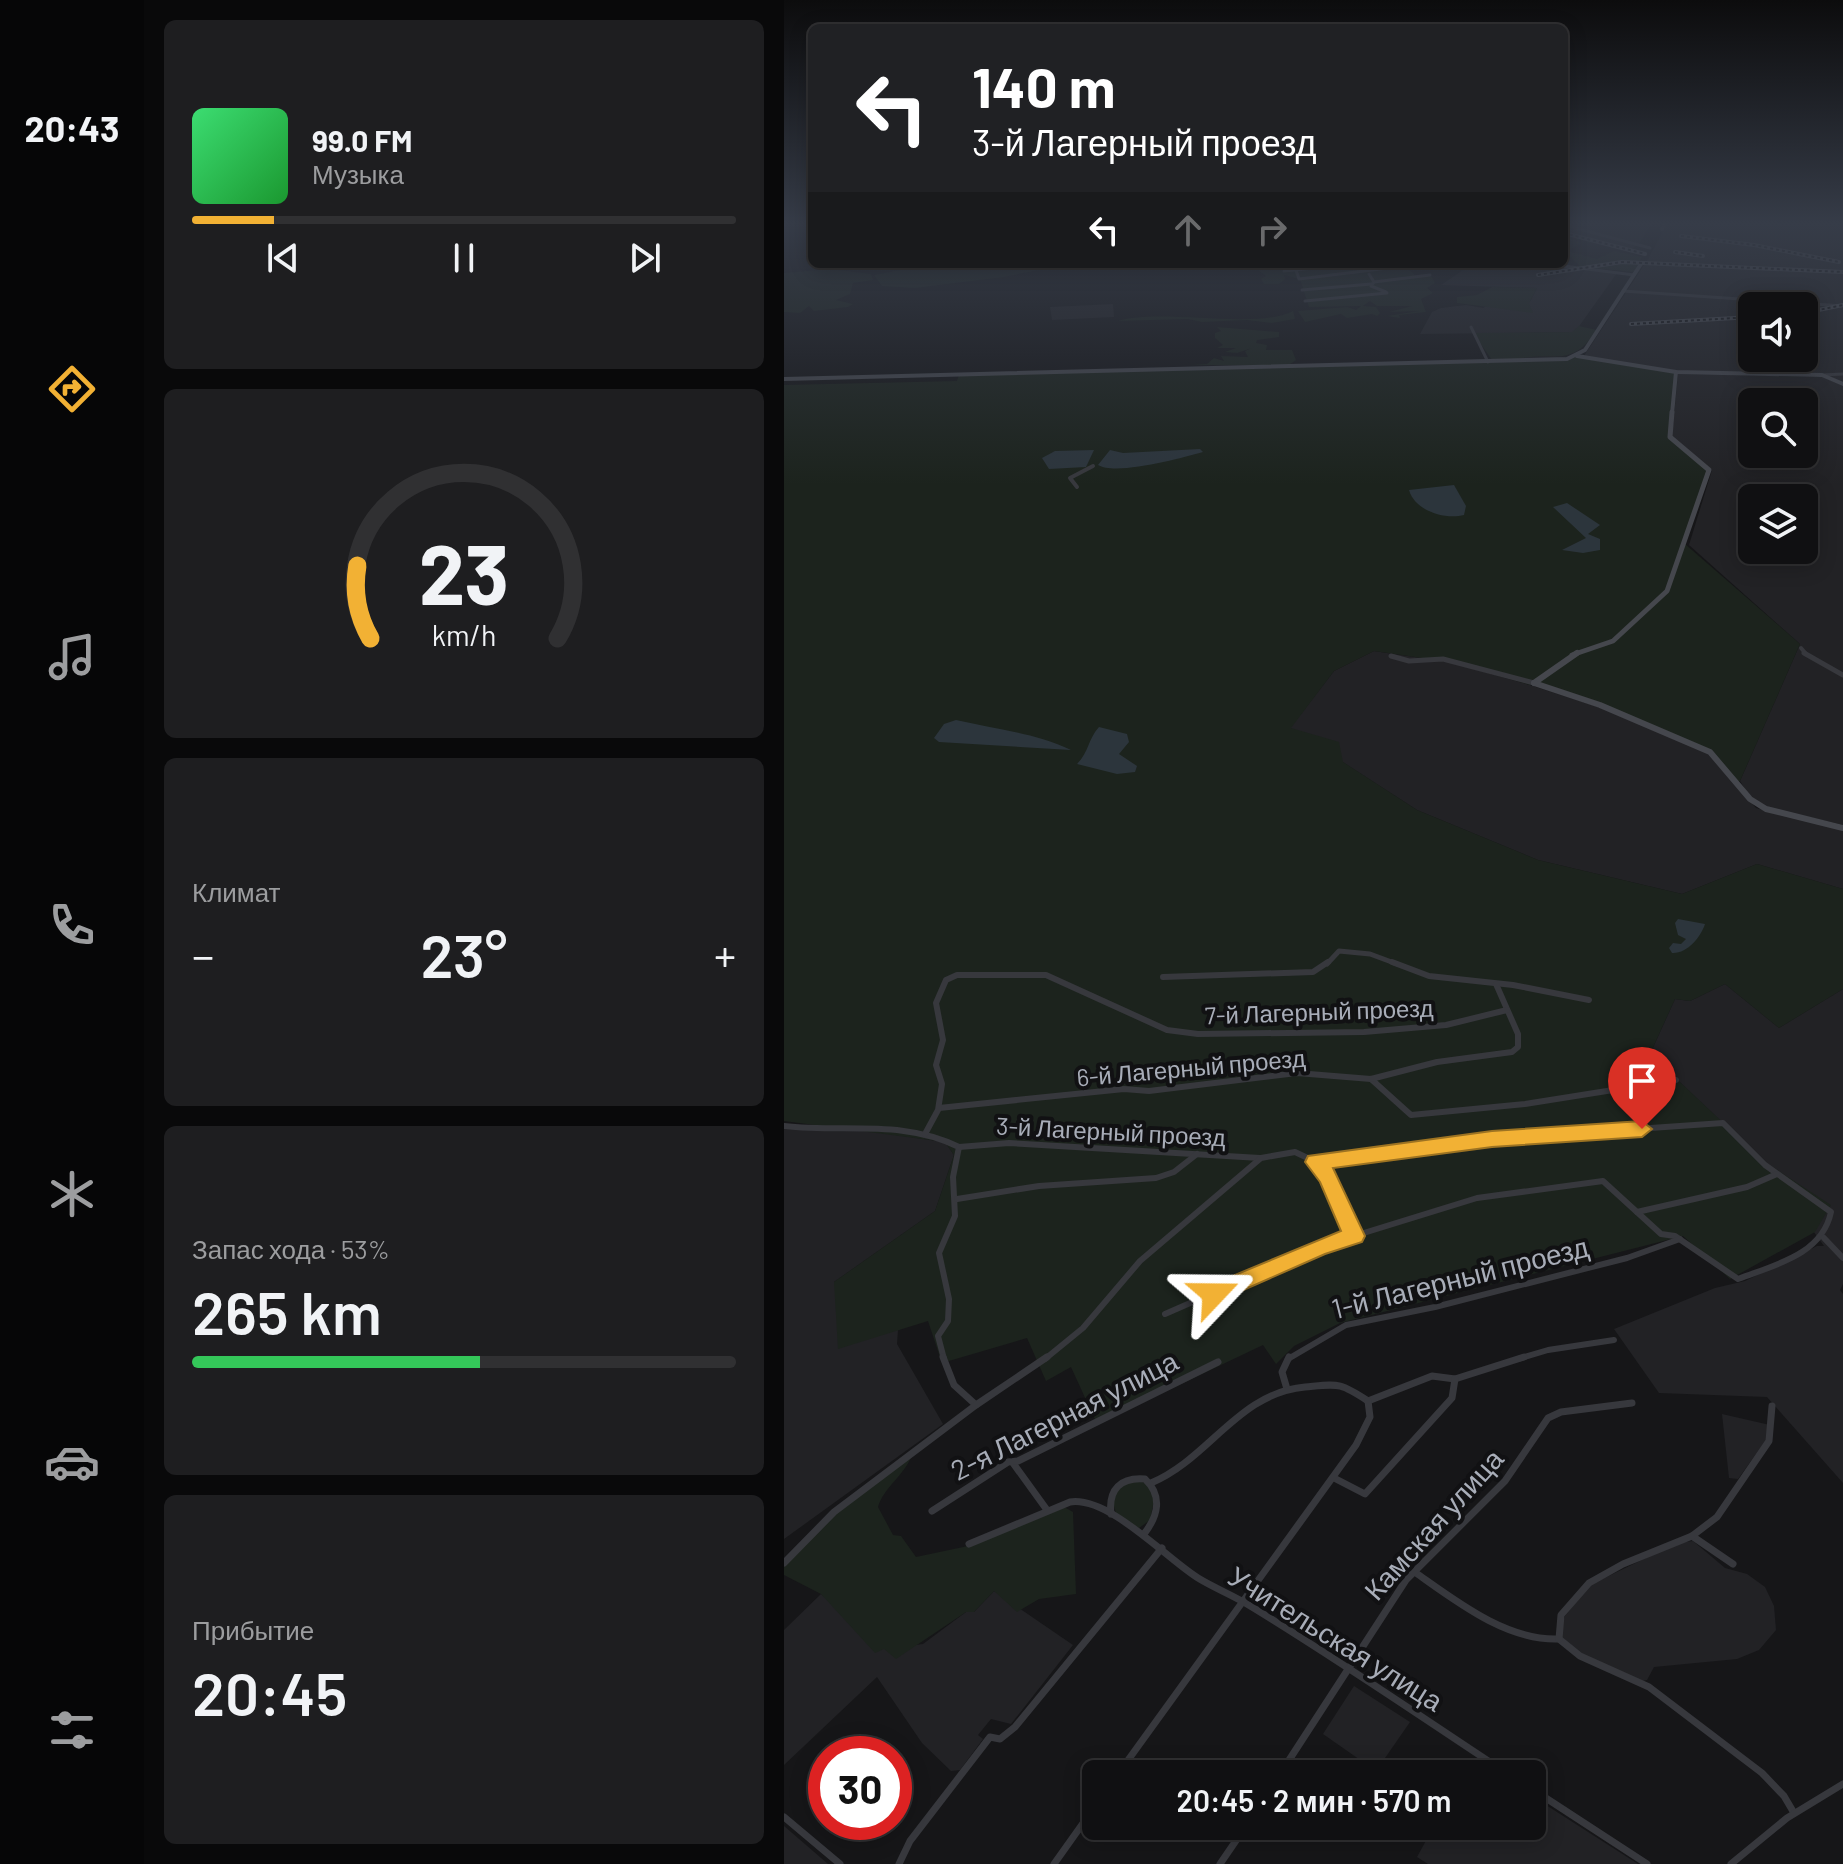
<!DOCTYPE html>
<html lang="ru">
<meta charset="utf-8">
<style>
body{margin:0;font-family:Barlow,sans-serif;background:#1e1e20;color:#f1f3f6;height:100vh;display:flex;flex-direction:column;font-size:30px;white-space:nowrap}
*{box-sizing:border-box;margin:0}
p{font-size:26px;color:#9c9d9f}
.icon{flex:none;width:44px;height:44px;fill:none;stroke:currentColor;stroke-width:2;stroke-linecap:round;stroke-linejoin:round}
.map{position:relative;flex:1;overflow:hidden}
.sheet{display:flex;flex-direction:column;gap:20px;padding:20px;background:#09090a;width:640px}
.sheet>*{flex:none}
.banner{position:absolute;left:24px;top:24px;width:760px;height:244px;border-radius:12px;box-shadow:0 4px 20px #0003,0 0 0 2px #303032;background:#202124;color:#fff;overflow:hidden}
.fabs{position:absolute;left:954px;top:292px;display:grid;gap:16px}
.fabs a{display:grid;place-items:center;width:80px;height:80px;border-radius:12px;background:#101012;box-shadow:0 4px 20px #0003,0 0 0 2px #303032;font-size:40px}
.speed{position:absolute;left:24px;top:1736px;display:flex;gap:16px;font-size:40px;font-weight:700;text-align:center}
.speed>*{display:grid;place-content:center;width:104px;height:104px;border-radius:50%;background:#101012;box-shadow:0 4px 20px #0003,0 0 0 2px #303032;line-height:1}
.speed .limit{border:12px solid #d22;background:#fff;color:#111}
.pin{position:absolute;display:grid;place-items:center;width:68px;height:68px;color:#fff;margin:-82px -34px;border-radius:50% 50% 50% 0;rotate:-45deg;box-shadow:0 0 8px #0007}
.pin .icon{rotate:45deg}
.me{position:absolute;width:88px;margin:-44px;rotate:67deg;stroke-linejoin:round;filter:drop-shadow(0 0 6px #0008)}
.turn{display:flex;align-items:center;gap:28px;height:168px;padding:0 32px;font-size:36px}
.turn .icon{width:104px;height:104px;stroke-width:2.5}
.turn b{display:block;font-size:56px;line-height:68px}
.lanes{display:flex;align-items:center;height:76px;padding:0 32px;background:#0003;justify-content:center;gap:40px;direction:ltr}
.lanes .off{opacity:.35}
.big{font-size:60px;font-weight:600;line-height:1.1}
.sheet .card{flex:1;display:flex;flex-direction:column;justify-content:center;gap:12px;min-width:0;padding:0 28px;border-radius:12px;background:#1e1e20}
.sheet .dial{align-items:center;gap:0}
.dial svg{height:208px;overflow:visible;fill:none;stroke:#303032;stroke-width:7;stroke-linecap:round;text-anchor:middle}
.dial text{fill:#f1f3f6;stroke:none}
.song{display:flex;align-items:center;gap:24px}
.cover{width:96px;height:96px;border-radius:12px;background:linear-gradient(135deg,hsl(140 70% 55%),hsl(130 70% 35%))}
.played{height:8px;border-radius:4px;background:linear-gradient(90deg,#f2b134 15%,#303032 15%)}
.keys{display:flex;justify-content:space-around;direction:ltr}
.heat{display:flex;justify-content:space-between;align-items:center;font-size:44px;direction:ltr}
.charge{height:12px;border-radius:6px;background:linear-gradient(90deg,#34c759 53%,#303032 0)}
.trip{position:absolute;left:298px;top:1760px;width:464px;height:80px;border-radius:12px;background:#101012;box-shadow:0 4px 20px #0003,0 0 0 2px #303032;font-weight:600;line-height:80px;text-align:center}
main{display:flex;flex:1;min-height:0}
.menu{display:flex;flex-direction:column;width:144px;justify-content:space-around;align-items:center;background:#060607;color:#9c9d9f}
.menu .icon{width:56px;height:56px}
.menu .current{color:#f2b134}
.menu b{font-size:36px;color:#f1f3f6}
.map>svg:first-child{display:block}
</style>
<main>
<nav class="menu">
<b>20:43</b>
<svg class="icon current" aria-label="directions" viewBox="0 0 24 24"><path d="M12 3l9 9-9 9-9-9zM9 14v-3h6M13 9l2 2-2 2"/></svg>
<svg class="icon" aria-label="music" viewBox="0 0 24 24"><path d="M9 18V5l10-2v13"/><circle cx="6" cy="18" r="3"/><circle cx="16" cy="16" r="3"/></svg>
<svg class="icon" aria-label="phone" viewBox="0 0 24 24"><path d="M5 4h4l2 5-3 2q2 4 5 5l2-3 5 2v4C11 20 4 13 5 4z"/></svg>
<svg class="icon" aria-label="climate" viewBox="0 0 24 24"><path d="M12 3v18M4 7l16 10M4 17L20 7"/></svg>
<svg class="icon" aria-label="car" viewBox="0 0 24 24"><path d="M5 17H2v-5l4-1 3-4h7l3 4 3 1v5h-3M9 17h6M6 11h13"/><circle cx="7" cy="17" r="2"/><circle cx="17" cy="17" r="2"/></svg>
<svg class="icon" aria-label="filters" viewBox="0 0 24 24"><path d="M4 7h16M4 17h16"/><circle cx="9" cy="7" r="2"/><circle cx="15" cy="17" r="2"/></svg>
</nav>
<section class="sheet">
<div class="card">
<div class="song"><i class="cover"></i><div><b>99.0 FM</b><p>Музыка</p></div></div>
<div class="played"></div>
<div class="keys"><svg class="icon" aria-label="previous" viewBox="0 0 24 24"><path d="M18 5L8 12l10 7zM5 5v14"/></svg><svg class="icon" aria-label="pause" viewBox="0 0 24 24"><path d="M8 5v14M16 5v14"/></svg><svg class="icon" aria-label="next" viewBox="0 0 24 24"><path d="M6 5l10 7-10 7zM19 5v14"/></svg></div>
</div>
<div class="card dial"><svg viewBox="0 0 100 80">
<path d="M14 69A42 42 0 1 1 86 69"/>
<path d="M14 69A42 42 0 0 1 9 41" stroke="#f2b134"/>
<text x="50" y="56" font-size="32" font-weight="700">23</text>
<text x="50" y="72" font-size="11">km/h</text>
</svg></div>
<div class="card"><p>Климат</p>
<div class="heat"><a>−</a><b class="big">23°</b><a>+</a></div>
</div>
<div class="card"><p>Запас хода · 53%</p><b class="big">265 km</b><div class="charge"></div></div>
<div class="card"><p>Прибытие</p><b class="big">20:45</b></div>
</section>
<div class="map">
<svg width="1059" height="1864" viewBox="0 0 1059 1864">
<rect width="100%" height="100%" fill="#161618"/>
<g fill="#222225" fill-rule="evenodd">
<path d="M780 224H867L855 244 846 250 780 230Z"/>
<path d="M883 224H1059V382L1036 373 893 371 800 356 864 259ZM968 306H1020V358H968Z"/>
<path d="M688 264H755L833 273 791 332 636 334 648 312 657 308 682 305 699 308 704 305 738 311 747 300 753 288 657 285Z"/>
<path d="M329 304 330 317 268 320 266 307Z"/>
<path d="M894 374 1039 377 1059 386V825L982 807 964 794 956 781 1016 644 905 545 928 470 888 436ZM968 402H1020V454H968ZM968 498H1020V550H968Z"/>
<path d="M590 651 665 662 746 685 817 708 922 752 972 808 1059 830V889L973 864 898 894 754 860 633 810 506 728 550 671Z"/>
<path d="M941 984 995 1028 1059 989V1284L1056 1290 1059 1294V1483L983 1397 875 1393 830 1329 931 1288 961 1281 1033 1246H1040L978 1160 866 1054 891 999 906 1001Z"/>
<path d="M0 1129 77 1130 161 1142 170 1155 151 1211 50 1282 114 1330 113 1344 159 1424 0 1539Z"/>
<path d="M938 1414 986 1425 982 1440 954 1479 945 1478Z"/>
<path d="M909 1541 941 1568 963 1574 981 1587 990 1606 992 1630 975 1650 953 1659 870 1667 863 1680 858 1681 797 1654 780 1643 776 1631 781 1616 806 1585 893 1543Z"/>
<path d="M210 1591 289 1645 227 1724 207 1719 194 1735 199 1739 176 1770 167 1771 138 1743 93 1677 0 1765V1630L37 1594 100 1649 139 1644 182 1612H190Z"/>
<path d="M570 1686 626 1722 592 1771 539 1734Z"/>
<path d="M748 1796 854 1864H644L633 1857 650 1826H748Z"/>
<path d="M0 1826 44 1864H0Z"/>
</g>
<g fill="#1c231d">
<path d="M785 238 798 243 783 251 813 259 830 251 858 257 850 272 797 267 780 251V239Z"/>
<path d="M147 264H284L220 277 131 288 98 286 90 275Z"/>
<path d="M479 264H619L631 275 646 274 651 283 643 288 649 293 637 299 642 312 615 315 616 318 603 316 635 311 605 312 628 306H593L586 301 579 306 592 307 596 313 593 316 588 314 563 318 557 314 521 322 514 311 563 307 572 310 577 306 525 307 516 279 500 275 501 279 495 284H480L477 279 482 276 469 266Z"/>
<path d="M46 269 87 274 89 280 69 283 66 294 52 300 69 304 64 307 30 311 25 306 16 313 0 312V273Z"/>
<path d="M708 287 753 288 745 303 749 313 673 303V297L693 295Z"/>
<path d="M509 311 511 319 488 323 463 320 418 322 404 319 334 321C377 308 473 330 509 311Z"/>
<path d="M795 326 813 330C785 371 770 349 731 360L793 356 892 372 886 437 925 470 901 544 1016 644 956 781 952 782 933 758 816 705 750 683 746 685 665 662 590 651 550 671 507 728 555 742 559 762 633 810 754 860 898 894 973 864 1059 889V989L995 1028 941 984 906 1001 891 999 866 1054 981 1162 1047 1205 1031 1232 946 1279 899 1236 556 1323 510 1346 492 1364 479 1345 313 1424 287 1367 262 1381 243 1338 158 1363 144 1321 54 1349 50 1282 151 1211 170 1155 161 1142 0 1121V385L173 381 175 375 708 360 689 333 788 332Z"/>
<path d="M433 327 495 332V337L473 340 472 343 483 345 482 350H508L512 360 505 365H407L423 364 430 358 440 361 437 356 464 357 461 351 468 348 453 353 441 352 452 348H433L439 345 431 338V333L437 331Z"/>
<path d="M128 1455C120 1476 100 1487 94 1507L109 1535 117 1536 132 1557 184 1546 280 1507 289 1512 292 1594 255 1599 233 1612 210 1591 190 1612H182L112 1659 100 1649 91 1653 37 1594 0 1575V1567L51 1513Z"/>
<path d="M353 1480 365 1485 370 1500 366 1520 355 1528 333 1516 328 1500 337 1485Z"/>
</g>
<g fill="#2c353c">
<path d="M416 449 419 452C397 458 332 476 314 465L326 450 339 453Z"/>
<path d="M310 450 302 467 265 469 258 458 271 451Z"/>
<path d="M670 485 682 506 680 515C661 520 631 511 625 490Z"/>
<path d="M783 503 816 525 804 534 816 539V550L799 553 778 550 802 538 769 507Z"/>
<path d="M172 720C211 729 251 733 287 750L155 742 150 738 160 724Z"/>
<path d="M315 727 343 734 345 742 335 754 353 766 351 772 333 774 293 764C305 752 304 739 315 727Z"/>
<path d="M894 919 921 924C917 937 903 954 888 953L885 948 889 943 897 944 902 939 894 935 891 923Z"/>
</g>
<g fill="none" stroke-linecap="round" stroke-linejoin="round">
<g stroke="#37383d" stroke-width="3">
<path d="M780 225 866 248"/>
<path d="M510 264 515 279 637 264"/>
<path d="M657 264 668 267 672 264"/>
<path d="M764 264 850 275"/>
<path d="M500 271 571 264"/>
<path d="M585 274 590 282 587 286 602 292"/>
<path d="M590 282 646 275"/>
<path d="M518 290 587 284"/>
<path d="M839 291 1059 306"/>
<path d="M521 301 603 293"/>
<path d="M687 327 704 362"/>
<path d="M1038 375 1059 374"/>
</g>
<g stroke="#37383d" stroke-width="4">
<path d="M293 487 286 478 309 466"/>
<path d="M1017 648 1023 655"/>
</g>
<g stroke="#37383d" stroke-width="5">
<path d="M1020 653 1059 675"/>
<path d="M607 656 625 661 659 659 750 683"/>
<path d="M543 964 555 951 586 954 613 964"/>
</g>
<g stroke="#37383d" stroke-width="6">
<path d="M608 962 645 976 729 985 805 1000"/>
<path d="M379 977 529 972 544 962"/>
<path d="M587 1079 627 1115 741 1104 892 1080"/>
<path d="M155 1108 340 1089 365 1091 513 1073 587 1079 653 1062 728 1052 734 1047V1034L712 984"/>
<path d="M939 1123 981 1165 1047 1212C1038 1255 990 1265 954 1279L891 1236 877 1234 819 1181 693 1198 570 1236 545 1178 532 1162 708 1139Z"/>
<path d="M0 1126C60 1133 119 1119 175 1147L169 1177 171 1216 155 1253 165 1299 164 1321 154 1336 160 1359"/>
<path d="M141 1134 154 1110 158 1084 152 1065 159 1040 152 1003 162 980 173 975H262L383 1030 414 1034 580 1032 662 1025 723 1010"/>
<path d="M175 1147 225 1143 476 1158"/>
<path d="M173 1199 255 1186 372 1178 390 1172 413 1154"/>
<path d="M853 1212 963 1187 993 1174"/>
<path d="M1040 1238 1059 1258"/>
<path d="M381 1314 534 1247 570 1236"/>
<path d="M261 1359 299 1328 356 1261 477 1158 511 1152 532 1162"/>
<path d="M504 1359 562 1325 651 1307 843 1258 896 1239"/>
<path d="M734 1359 764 1350 830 1340"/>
</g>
<g stroke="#37383d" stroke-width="7">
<path d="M159 1357 170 1385 192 1405"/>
<path d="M503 1389 498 1372 505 1357"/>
<path d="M584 1401 648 1376 671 1379 740 1357"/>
<path d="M229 1463 263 1510"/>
<path d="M550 1478 581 1494 668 1398 671 1379"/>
<path d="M367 1483C425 1459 454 1393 521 1387 555 1384 555 1382 584 1401"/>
<path d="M148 1511 224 1462 234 1461 434 1362"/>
<path d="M327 1514C324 1489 337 1477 361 1479 379 1496 374 1516 360 1534"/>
<path d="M908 1536 949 1564"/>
<path d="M185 1544 286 1502C325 1496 383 1559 414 1578 432 1589 451 1596 468 1607 555 1660 639 1718 724 1774"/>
<path d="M0 1563 50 1512 192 1405 263 1357"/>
<path d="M632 1573C673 1602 723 1641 775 1639L796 1656 865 1687 978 1773 1000 1796 1010 1813"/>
<path d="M775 1639 777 1615 805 1583 839 1564 908 1536 933 1517 985 1441 988 1406"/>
<path d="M334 1774 572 1445 586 1417 584 1401"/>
<path d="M496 1774 622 1580 721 1481 764 1418 777 1412 848 1403"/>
<path d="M748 1789 863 1864"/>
<path d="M0 1817 56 1864"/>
<path d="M115 1864 126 1841 206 1737 216 1739 231 1727 378 1548"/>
<path d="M270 1864 312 1805"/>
<path d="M436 1864 462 1826"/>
<path d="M947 1864 1003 1818 1059 1784"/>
</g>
<g stroke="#45474d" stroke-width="4">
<path d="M878 229 881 224"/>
<path d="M793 356 892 372 1038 375 1059 384"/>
<path d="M0 379 783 359 801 350 857 264"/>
<path d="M888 414 892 372"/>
</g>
<path stroke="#45474d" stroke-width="5" d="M788 655 829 641 883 591 925 470 886 437 888 412"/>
<g stroke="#45474d" stroke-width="6">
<path d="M750 683 793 653"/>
<path d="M750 683 816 705 926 752 966 799 982 809 1059 828"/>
</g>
<defs>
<g id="rail">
<path d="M780 233 861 254"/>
<path d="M897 236 970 245 1055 262"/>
<path d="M891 252 919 256"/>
<path d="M754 275 838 262 1059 272"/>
<path d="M1020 313 1059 305"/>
<path d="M847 324 968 317"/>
</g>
</defs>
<use href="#rail" stroke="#4a4c52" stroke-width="4"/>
<use href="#rail" stroke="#111113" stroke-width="2" stroke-dasharray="3" stroke-linecap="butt"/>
</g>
<linearGradient id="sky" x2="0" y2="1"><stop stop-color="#0c0c0d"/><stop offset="0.46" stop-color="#363c48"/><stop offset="1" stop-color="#363c48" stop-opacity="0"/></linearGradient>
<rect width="1059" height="485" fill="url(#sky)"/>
<path fill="#f2b134" stroke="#9d7322" stroke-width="2" d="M858 1121 868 1129 858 1137 708 1147 549 1168 581 1236 578 1242 541 1254 430 1303 422 1301 418 1294 422 1287 557 1231 536 1182 521 1162 524 1156 708 1131Z"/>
<g text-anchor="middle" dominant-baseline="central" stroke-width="8" stroke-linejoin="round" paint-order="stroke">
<g font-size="24" fill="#a8adb8" stroke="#111113">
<text transform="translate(535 1011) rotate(-2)">7-й Лагерный проезд</text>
<text transform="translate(407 1067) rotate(-5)">6-й Лагерный проезд</text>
<text transform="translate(327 1131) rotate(3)">3-й Лагерный проезд</text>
</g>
<g font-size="28" fill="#a8adb8" stroke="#111113">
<text transform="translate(676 1277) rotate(-14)">1-й Лагерный проезд</text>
<text transform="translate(280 1415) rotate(-27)">2-я Лагерная улица</text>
<text transform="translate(649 1524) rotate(-48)">Камская улица</text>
<text transform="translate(552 1638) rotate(32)">Учительская улица</text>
</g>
</g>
</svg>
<div class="fabs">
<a><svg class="icon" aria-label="sound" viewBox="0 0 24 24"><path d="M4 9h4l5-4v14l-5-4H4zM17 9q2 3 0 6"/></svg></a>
<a><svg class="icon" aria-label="search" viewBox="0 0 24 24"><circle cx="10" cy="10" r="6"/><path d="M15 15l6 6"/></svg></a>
<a><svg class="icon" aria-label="layers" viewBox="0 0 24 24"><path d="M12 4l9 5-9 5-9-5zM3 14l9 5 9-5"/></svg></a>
</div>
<div class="speed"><div class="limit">30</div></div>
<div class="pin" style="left:858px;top:1129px;background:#d93025"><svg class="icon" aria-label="arrive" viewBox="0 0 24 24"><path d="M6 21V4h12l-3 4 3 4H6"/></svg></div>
<svg class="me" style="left:430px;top:1294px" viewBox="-20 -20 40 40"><path d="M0-17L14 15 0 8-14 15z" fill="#f2b134" stroke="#fff" stroke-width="4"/></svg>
<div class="trip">20:45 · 2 мин · 570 m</div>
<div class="banner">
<div class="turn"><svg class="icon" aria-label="left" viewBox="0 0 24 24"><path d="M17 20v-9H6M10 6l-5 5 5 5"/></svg><div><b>140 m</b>3-й Лагерный проезд</div></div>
<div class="lanes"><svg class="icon" aria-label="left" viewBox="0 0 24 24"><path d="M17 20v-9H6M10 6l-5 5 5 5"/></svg><svg class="icon off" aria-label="ahead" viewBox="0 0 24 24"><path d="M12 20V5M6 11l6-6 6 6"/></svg><svg class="icon off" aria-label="right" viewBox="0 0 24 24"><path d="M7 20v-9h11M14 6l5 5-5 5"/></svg></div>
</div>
</div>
</main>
